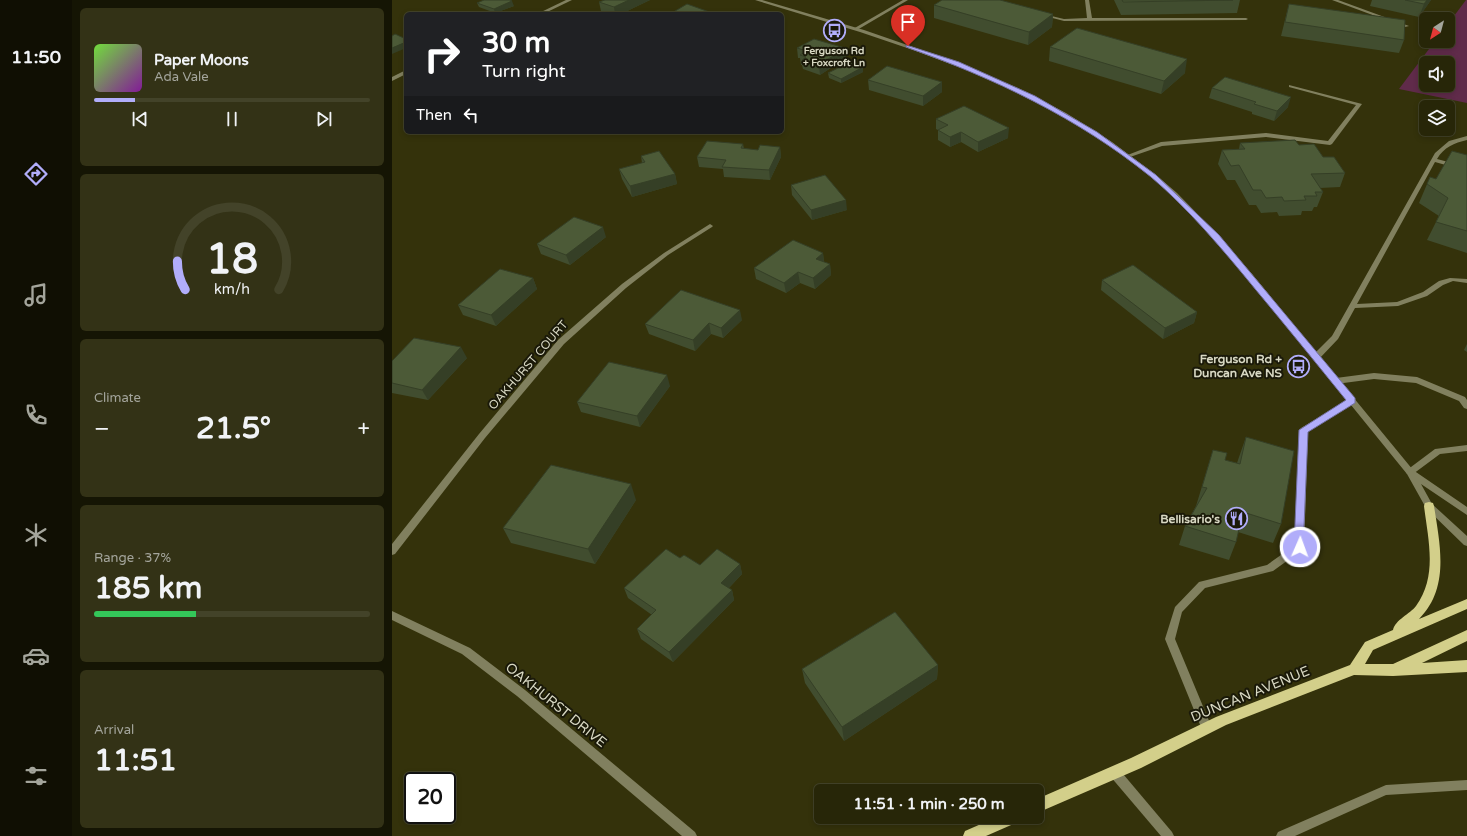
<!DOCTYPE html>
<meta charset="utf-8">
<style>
body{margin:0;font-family:"Varela Round",sans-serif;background:#333216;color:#f1f3f6;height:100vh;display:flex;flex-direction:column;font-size:15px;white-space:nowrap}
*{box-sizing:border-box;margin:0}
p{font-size:13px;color:#a4a59c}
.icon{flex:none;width:22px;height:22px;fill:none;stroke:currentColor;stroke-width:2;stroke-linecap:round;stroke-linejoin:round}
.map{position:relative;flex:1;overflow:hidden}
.drawer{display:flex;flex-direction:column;gap:8px;padding:8px;background:#151504;width:320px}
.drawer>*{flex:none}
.banner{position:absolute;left:12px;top:12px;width:380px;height:122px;border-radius:6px;box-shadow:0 2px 6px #0003,0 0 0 1px #434329;background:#202124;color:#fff;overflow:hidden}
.needle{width:26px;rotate:216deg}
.fabs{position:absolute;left:1027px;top:12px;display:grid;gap:8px}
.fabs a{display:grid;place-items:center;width:36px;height:36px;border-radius:6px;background:#272608;box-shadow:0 2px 6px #0003,0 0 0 1px #434329;font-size:20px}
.speed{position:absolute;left:12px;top:772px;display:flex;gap:8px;font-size:20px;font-weight:700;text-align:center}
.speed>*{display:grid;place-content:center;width:52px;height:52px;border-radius:50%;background:#272608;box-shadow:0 2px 6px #0003,0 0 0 1px #434329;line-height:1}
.speed .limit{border:2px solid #111;border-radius:6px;background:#fff;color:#111}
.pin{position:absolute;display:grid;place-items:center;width:34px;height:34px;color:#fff;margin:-41px -17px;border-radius:50% 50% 50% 0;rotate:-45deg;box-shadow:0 0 4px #0007}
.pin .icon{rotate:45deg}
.me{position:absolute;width:44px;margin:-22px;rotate:2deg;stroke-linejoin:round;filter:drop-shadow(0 0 3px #0008)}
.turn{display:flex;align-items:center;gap:14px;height:84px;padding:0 12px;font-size:18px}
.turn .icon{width:52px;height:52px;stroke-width:2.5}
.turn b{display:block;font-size:28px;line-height:34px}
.then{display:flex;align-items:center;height:38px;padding:0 12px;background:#0003;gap:8px;font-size:15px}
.big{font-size:30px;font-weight:700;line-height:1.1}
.drawer .card{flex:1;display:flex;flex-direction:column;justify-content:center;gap:6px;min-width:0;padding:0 14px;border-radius:6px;background:#333216}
.drawer .dial{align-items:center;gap:0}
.dial svg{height:104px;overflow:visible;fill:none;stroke:#434329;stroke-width:7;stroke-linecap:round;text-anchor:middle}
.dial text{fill:#f1f3f6;stroke:none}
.song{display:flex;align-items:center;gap:12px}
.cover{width:48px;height:48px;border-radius:6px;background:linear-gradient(135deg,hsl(100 70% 55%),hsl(290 70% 35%))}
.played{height:4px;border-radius:2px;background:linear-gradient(90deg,#b1adfa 15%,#434329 15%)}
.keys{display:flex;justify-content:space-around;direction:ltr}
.heat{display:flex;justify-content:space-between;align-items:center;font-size:22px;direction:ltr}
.charge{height:6px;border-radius:3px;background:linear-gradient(90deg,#34c759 37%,#434329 0)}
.trip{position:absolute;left:422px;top:784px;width:230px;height:40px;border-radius:6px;background:#272608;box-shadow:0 2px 6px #0003,0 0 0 1px #434329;font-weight:700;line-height:40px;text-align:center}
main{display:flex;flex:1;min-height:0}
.tabs{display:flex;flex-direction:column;width:72px;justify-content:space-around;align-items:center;background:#100f03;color:#a4a59c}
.tabs .icon{width:28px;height:28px}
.tabs .active{color:#b1adfa}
.tabs b{font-size:18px;color:#f1f3f6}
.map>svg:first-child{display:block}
</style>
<main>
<nav class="tabs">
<b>11:50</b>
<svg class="icon active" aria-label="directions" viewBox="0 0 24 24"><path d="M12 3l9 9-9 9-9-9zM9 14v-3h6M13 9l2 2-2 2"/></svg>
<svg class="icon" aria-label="music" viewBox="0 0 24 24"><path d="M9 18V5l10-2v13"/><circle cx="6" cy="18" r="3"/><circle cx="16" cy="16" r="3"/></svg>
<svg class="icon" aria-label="phone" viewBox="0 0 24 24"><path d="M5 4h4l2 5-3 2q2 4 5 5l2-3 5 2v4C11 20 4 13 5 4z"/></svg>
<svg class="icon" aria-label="climate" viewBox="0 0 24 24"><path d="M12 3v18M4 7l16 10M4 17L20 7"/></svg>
<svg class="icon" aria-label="car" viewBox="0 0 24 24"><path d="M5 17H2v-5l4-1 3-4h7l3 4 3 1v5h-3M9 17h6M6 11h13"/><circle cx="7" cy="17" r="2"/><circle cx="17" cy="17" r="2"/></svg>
<svg class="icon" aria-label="filters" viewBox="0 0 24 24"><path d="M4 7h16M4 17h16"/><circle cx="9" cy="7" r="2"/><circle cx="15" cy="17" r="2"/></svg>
</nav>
<section class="drawer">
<div class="card">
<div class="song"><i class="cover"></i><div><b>Paper Moons</b><p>Ada Vale</p></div></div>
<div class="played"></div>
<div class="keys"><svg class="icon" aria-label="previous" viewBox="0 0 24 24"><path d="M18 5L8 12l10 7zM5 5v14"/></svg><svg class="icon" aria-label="pause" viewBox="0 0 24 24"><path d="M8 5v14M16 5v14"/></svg><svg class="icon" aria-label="next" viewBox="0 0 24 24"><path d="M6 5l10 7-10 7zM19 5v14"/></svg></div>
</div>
<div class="card dial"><svg viewBox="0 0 100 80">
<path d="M14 69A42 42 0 1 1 86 69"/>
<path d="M14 69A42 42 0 0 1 8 47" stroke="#b1adfa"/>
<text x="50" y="56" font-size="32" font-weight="700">18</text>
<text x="50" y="72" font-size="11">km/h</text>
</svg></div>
<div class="card"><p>Climate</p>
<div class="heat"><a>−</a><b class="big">21.5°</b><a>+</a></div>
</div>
<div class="card"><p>Range · 37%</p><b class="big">185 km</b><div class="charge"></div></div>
<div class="card"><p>Arrival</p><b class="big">11:51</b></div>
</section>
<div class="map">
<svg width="1075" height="836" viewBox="0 0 1075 836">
<rect width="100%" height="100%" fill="#34320b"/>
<path fill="#602b4a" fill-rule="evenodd" d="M1074 0H1075V103L1007 89 1043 41H1056V24ZM1034 63H1056V85H1034Z"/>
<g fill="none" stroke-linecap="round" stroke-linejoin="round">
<g fill="#81805f" fill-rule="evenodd">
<path d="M940 0H946L1017 26 1013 27Z"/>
<path d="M897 85 970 104 940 144 938 145 874 137 770 146 738 157 733 156 769 142 874 133 936 141 964 105 897 87Z"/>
<path d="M1075 136V140C1062 143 1052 147 1045 159L1075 167V171L1043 162 965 304 1005 302 1031 292 1047 281 1058 278 1075 279V283L1061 281 1051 285 1035 296 1006 306 963 308 946 339 927 359H921L920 357 921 355 940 336 1043 153 1057 141Z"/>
<path d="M982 373 1025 377 1073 397 1075 400V409L1072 408 1067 401 1024 383 982 379 944 384 940 381 944 378Z"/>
<path d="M960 398 963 399 964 401 963 403 916 431 912 547 910 550 881 571 813 588 790 612 783 639 820 728 819 732 815 733 811 732 773 639 783 607 807 582 875 565 903 545 908 430 909 428Z"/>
<path d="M1075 445V451L1048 454 1021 474H1015L1014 472 1015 470 1043 449Z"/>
<path d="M722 767 726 768 780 832 782 836H769L718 776 717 772 718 768Z"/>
<path d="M1075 780V790L994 795 903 836H884L886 832 994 785Z"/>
</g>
<g fill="#81805f" fill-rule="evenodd">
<path d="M174 0H180L151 14H145Z"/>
<path d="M511 0H516L465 30 461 29Z"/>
<path d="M693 0H697L700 18H854L856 19 854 20 672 21 649 15 651 14 672 19 695 18Z"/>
<path d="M14 70V74L0 81V77Z"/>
<path d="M318 224 321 226 320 227 276 255 234 288 172 344 93 438 3 554 0 555V544L87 434 166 340 230 284 272 253Z"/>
<path d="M0 611 78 648 133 690 303 832 305 836H290L125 696 70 654 0 620Z"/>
</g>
<path fill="#81805f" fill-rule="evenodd" d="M363 0H370L472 30 524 48 575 67 626 88 674 113 720 142 764 175 785 193 824 233 860 274 1021 470 1075 507V515L1029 484 1040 504 1075 536V546L1072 545 1034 508 1015 474 855 277 819 235 780 196 760 177 716 144 670 115 622 91 572 69 521 50 468 32Z"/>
<g fill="#d3cf8a" fill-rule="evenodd">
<path d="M1037 502 1041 503 1042 506C1048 545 1058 588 1027 619L1075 599V609L981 650 973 664H1001L1075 630V641L1030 663 1075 660V672L1001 676 962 675 834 725 749 768 645 813V799L739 758 824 717 958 665 973 642 1001 630C1003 620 1018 614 1024 606 1046 576 1036 539 1032 506L1033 503Z"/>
<path d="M605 817H628L626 822 594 836H571L573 831Z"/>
</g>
</g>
<g fill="#414d2f">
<path d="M213 0H258L229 14H217L209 11 207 2Z"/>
<path d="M722 0H848L845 13 729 15Z"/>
<path d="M980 0H1039L1027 17 978 6Z"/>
<path d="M85 3 122 6 103 13 87 7Z"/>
<path d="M897 4 1012 40 1007 53 889 36Z"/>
<path d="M542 5 661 14 660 27 636 45 542 18Z"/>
<path d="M658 47 793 73 769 94 657 61Z"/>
<path d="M405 48 454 58 428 75 411 69 410 65H409L408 58H406Z"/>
<path d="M471 72 449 83 437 78 436 73Z"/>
<path d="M476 80 550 92 531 106 477 90Z"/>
<path d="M820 88 896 107 882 121 860 114V112L817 98Z"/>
<path d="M544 119 616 138 586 152 569 142 558 147 546 140V130L544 129Z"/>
<path d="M848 143 907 145 931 157 953 173 948 187 928 188 931 192 925 207H922L920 211H910L909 215 887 216 885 212 869 213 864 205H857L843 180H835L826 164 830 150 847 149Z"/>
<path d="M351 144 352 149 366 150 388 147 389 157 378 180 332 177 331 169 307 167 305 157Z"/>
<path d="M1075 155V253L1035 240 1047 216 1027 203 1038 177 1044 179Z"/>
<path d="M249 156 283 174 285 184 240 197 230 179 227 169 250 163Z"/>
<path d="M399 185 455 210 420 220 400 195Z"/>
<path d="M214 237 178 265 149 254 145 244Z"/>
<path d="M431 253 432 262 438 264 439 275 423 289 408 283 394 293 364 279 362 268Z"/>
<path d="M141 278 145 289 104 326 71 315 66 305Z"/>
<path d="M710 280 805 312 802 323 771 339 709 290Z"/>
<path d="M350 320 331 338 319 334 303 351 257 334 253 324Z"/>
<path d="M1075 344V352L1072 350Z"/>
<path d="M75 358 36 400 0 393V361Z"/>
<path d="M278 386 248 427 189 412 185 402Z"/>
<path d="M854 437 889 524 881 543 846 532 844 542 837 560 787 545 793 526 804 506 821 450 833 460 845 463 847 457Z"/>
<path d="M244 500 203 564 119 543 111 528Z"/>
<path d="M288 558 308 565 348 564 350 574 337 588 340 590 342 600 281 662 249 639 245 629 260 615 236 598 232 588Z"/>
<path d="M546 665 545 679 452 741 413 683 410 669Z"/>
</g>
<g fill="#353f26">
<path d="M237 0H258L229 14H223L222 7Z"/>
<path d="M1035 0H1039L1027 17 1032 4Z"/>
<path d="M120 1 122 6 103 13 102 9Z"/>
<path d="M661 14 660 27 636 45 637 32Z"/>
<path d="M14 42V48L0 54V48Z"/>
<path d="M453 48 454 58 428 75 427 65Z"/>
<path d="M795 59 793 73 769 94 772 81Z"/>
<path d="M471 67V72L449 83V79Z"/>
<path d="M550 82V92L531 106V96Z"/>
<path d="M899 97 896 107 882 121 885 111Z"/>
<path d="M617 128 616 138 586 152V142Z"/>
<path d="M569 132V142L558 147V137Z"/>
<path d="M388 147 389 157 378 180 377 170Z"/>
<path d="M283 174 285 184 240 197 238 186Z"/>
<path d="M454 200 455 210 420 220 419 210Z"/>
<path d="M211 227 214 237 178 265 174 255Z"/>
<path d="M431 253 432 264 424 259Z"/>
<path d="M438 264 439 275 423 289 421 278Z"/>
<path d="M406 272 408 283 394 293 392 283Z"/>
<path d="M141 278 145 289 104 326 99 315Z"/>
<path d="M348 310 350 320 331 338 329 328Z"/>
<path d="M805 312 802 323 771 339 773 328Z"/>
<path d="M317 323 319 334 303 351 301 340Z"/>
<path d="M69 347 75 358 36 400 30 390Z"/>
<path d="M275 375 278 386 248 427 245 416Z"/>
<path d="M239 484 244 500 203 564 196 549Z"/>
<path d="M348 564 350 574 332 593 329 583Z"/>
<path d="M340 590 342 600 281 662 277 652Z"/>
<path d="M546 665 545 679 452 741 450 727Z"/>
</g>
<g fill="#4c5a37" stroke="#353f26">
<path d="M92 0H118L120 1 102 9 85 3Z"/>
<path d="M213 0H237L222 7 207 2Z"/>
<path d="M550 0H608L661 14 637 32 542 5Z"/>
<path d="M730 0H841L731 2Z"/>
<path d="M1013 0H1035L1032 4Z"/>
<path d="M295 4 323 14H278Z"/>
<path d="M897 4 1013 20 1012 40 893 22Z"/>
<path d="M685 28 795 59 772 81 658 47Z"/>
<path d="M3 34 14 39V42L0 48V36Z"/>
<path d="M422 39 453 48 427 65 410 60 414 57 408 55 415 51 405 48Z"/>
<path d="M458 62 471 67 449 79 436 73Z"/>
<path d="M495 66 550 82 531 96 476 80Z"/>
<path d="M833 77 899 97 885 111 862 104 864 102 820 88Z"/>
<path d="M572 106 617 128 586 142 569 132 558 137 546 130 556 125 544 119Z"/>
<path d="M903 140 907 145 922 144 931 157H942L953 173 919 174 931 192H923L925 196H912L914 200 892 201 890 197 874 198 869 190H861L847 165 839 166 830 150 853 149 848 143Z"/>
<path d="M315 141 351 144 349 148 366 150 368 145 388 147 377 170 330 167 334 160 305 157Z"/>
<path d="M267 151 283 174 238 186 227 169 253 162 249 156Z"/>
<path d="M1060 151 1075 155V231L1044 222 1056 198 1035 184 1038 177 1044 179Z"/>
<path d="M433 175 454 200 419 210 399 185Z"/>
<path d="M182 217 211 227 174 255 145 244Z"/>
<path d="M401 240 431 253 424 259 438 264 421 278 406 272 392 283 362 268Z"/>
<path d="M741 265 805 312 773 328 710 280Z"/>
<path d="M108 269 141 278 99 315 66 305Z"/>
<path d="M289 290 348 310 329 328 317 323 301 340 253 324Z"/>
<path d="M22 338 69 347 30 390 0 383V361Z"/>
<path d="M217 362 275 375 245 416 185 402Z"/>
<path d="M854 437 902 451 889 524 851 512 844 542 793 526 815 488 810 487 821 450 835 453 833 460 848 464Z"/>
<path d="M159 465 239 484 196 549 111 528Z"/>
<path d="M274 549 288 558 292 555 308 565 325 549 348 564 329 583 340 590 277 652 245 629 264 610 232 588Z"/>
<path d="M503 612 546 665 450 727 410 669Z"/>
</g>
<path fill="#b1adfa" stroke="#7370a2" d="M514 45 567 62 643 96 705 132 764 175 827 235 963 398V403L916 432 911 550 908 551 902 547 907 430 954 400C924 363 894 326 864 290 832 251 797 209 759 177 686 118 602 78 514 47Z"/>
<defs>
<symbol id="bus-ring" viewBox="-11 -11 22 22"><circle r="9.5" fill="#1a1909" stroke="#b1adfa" stroke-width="1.5"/><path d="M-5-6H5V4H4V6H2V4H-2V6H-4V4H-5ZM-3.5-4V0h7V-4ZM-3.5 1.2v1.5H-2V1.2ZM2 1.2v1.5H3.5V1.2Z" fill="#b1adfa"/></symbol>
<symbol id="restaurant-ring" viewBox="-11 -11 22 22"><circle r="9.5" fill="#1a1909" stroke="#b1adfa" stroke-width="1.5"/><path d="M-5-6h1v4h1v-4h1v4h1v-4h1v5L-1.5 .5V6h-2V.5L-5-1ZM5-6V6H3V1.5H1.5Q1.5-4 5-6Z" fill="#b1adfa"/></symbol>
</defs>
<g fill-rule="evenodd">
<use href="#bus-ring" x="430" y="18" width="25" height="25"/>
<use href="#bus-ring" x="894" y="354" width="25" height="25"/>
<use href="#restaurant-ring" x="832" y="506" width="25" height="25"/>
</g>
<g text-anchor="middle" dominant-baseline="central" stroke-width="4" stroke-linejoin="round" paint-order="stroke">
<g font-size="10" font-weight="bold" fill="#d8d8c3" stroke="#1a1909">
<text x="442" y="51">Ferguson Rd<tspan x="442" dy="12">+ Foxcroft Ln</tspan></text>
</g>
<g font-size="12" font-weight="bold" fill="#d8d8c3" stroke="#1a1909" text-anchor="end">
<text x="890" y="359">Ferguson Rd +<tspan x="890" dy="14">Duncan Ave NS</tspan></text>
<text x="828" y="519">Bellisario's</text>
</g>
<g font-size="12" fill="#d8d8c3" stroke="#1a1909">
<text transform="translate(136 365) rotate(-49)">OAKHURST COURT</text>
</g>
<g font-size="14" fill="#d8d8c3" stroke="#1a1909">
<text transform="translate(858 694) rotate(-22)">DUNCAN AVENUE</text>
<text transform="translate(164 705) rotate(39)">OAKHURST DRIVE</text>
</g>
</g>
</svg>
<div class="fabs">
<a><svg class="needle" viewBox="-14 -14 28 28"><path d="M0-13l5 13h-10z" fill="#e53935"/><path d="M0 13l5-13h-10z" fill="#a4a59c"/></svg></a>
<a><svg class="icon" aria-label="sound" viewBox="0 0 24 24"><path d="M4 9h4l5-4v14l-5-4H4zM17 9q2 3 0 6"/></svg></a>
<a><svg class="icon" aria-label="layers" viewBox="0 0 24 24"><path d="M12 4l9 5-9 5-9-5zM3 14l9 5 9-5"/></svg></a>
</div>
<div class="speed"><div class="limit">20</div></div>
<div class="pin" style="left:516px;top:46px;background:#d93025"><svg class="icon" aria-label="arrive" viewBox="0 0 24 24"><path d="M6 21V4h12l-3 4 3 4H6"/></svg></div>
<svg class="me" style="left:908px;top:547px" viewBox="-20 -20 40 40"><circle r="17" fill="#b1adfa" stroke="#fff" stroke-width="3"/><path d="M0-11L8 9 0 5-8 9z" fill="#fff"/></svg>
<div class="trip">11:51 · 1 min · 250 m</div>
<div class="banner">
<div class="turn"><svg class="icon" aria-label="right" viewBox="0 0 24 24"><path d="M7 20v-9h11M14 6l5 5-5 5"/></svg><div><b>30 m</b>Turn right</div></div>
<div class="then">Then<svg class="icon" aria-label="left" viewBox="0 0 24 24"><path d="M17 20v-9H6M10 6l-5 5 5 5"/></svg></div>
</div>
</div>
</main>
